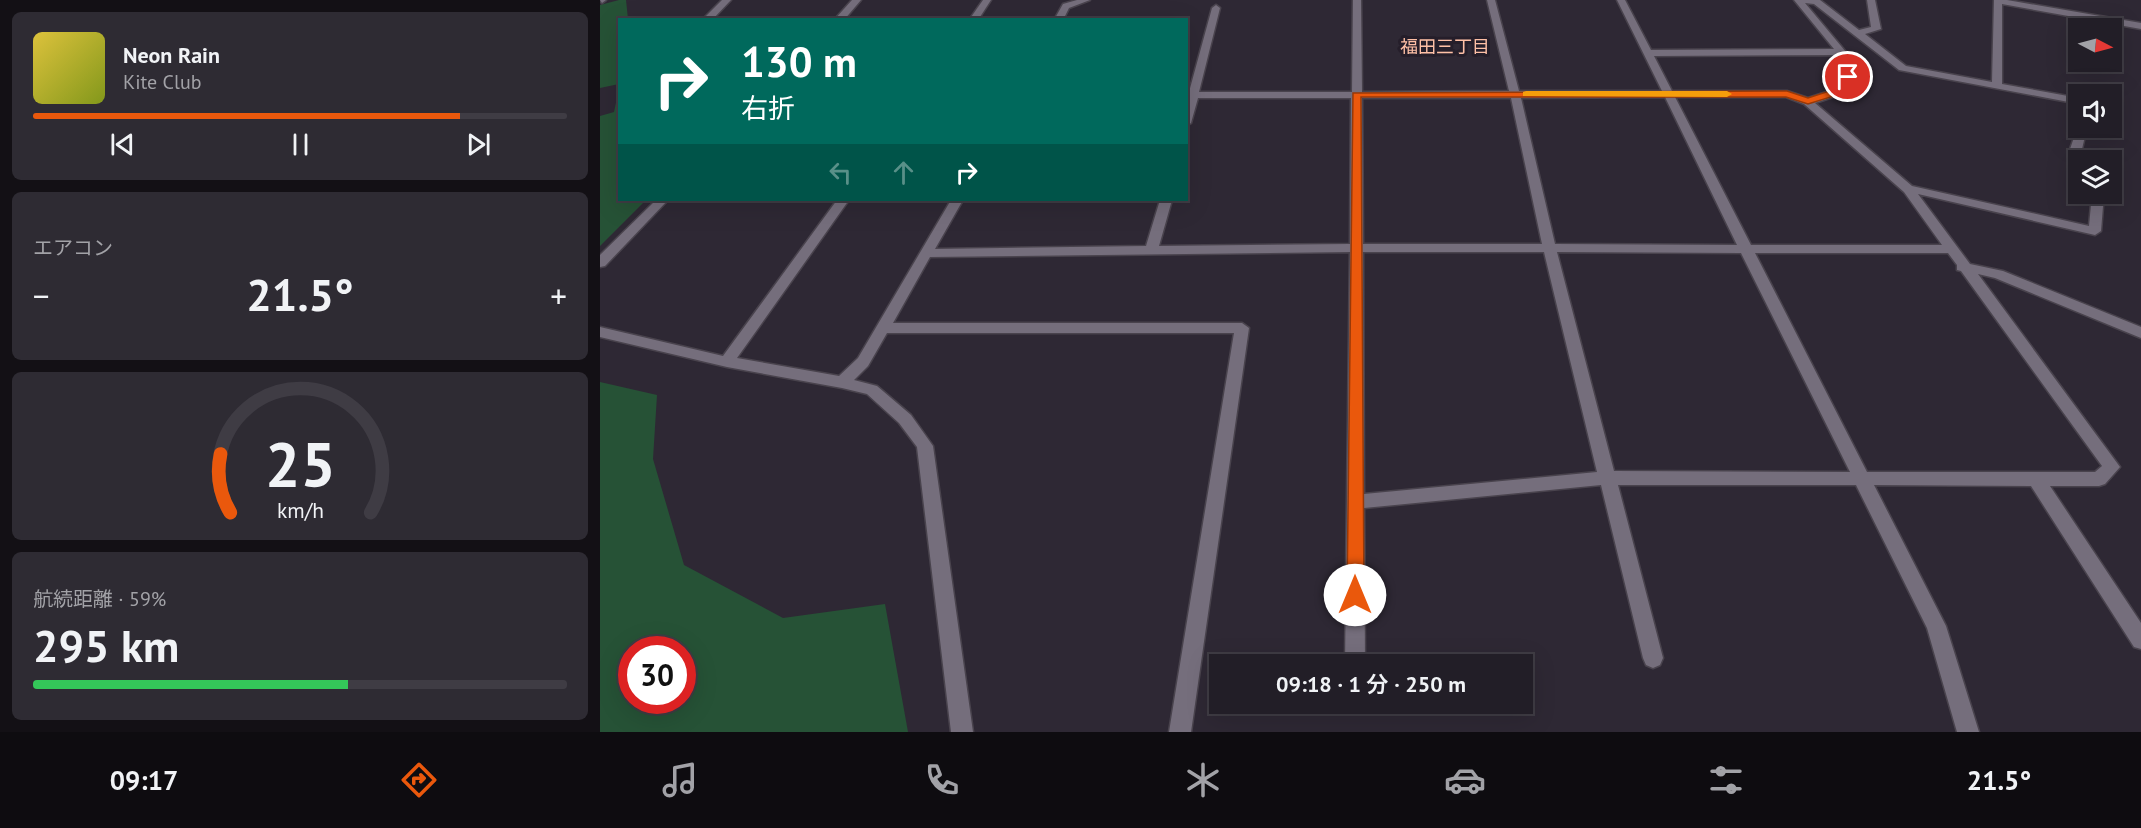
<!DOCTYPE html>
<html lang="ja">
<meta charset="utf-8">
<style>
body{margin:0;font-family:"PT Sans","Noto Sans JP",sans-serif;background:#2e2b33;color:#f1f3f6;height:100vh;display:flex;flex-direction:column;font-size:22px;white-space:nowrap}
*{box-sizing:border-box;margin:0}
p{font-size:20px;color:#a2a2a7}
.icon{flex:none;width:33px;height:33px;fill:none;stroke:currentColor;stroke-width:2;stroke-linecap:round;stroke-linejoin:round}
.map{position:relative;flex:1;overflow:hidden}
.panel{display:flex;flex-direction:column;gap:12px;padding:12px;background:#131015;width:600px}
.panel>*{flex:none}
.hud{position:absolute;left:18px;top:18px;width:570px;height:183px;border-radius:0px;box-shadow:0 6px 24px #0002,0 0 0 2px #3f3c44;background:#00695c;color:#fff;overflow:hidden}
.needle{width:39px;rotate:96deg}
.fabs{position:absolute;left:1468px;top:18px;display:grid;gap:12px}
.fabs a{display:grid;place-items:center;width:54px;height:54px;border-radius:0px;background:#221e27;box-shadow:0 6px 24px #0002,0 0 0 2px #3f3c44;font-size:30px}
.speed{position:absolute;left:18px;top:636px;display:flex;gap:12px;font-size:30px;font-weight:700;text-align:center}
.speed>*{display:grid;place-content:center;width:78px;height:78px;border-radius:50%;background:#221e27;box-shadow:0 6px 24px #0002,0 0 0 2px #3f3c44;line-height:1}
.speed .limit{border:9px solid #d22;background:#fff;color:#111}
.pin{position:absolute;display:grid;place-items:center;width:51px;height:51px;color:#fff;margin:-26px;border:3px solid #fff;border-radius:50%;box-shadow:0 2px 6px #0007}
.me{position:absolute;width:66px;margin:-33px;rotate:0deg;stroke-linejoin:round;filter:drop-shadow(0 0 4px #0008)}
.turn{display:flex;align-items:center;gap:21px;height:126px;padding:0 24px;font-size:27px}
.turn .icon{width:78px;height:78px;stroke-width:2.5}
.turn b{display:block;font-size:42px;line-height:51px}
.lanes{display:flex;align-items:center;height:57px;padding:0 24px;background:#0003;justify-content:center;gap:30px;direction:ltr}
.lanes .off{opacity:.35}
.big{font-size:45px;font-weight:600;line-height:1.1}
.panel .widget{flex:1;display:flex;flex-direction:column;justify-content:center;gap:9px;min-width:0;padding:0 21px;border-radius:9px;background:#2e2b33}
.panel .dial{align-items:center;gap:0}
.dial svg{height:156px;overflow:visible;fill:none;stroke:#3f3c44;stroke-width:7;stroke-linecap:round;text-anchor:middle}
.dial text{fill:#f1f3f6;stroke:none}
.song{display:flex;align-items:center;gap:18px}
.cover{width:72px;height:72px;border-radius:9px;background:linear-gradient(135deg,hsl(50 70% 55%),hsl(70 70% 35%))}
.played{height:6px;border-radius:3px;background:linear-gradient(90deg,#ea580c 80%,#3f3c44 80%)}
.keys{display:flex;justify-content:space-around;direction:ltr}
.heat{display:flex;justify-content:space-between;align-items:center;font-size:33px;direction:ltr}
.charge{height:9px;border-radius:4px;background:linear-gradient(90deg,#34c759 59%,#3f3c44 0)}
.trip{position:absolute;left:609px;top:654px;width:324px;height:60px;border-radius:0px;background:#221e27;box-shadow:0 6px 24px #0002,0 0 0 2px #3f3c44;font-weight:600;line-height:60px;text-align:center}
.tabs{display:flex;height:96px;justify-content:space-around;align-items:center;background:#0e0c10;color:#a2a2a7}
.tabs .icon{width:42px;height:42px}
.tabs .active{color:#ea580c}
.tabs b{font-size:27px;color:#f1f3f6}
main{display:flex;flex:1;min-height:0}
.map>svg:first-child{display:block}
</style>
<main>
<section class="panel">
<div class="widget">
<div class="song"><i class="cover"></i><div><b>Neon Rain</b><p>Kite Club</p></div></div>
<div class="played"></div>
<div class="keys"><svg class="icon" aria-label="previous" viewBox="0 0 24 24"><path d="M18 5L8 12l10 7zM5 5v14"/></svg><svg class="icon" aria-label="pause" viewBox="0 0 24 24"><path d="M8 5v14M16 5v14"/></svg><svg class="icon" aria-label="next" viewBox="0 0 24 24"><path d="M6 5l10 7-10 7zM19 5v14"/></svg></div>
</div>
<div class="widget"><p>エアコン</p>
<div class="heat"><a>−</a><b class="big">21.5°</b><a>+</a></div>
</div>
<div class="widget dial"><svg viewBox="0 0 100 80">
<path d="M14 69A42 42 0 1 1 86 69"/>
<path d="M14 69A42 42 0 0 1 9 39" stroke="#ea580c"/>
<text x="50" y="56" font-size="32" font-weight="700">25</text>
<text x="50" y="72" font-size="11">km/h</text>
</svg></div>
<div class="widget"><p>航続距離 · 59%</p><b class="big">295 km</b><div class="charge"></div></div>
</section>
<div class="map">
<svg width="1541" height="732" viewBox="0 0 1541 732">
<rect width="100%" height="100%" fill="#2e2834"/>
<g fill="#265236" fill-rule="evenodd">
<path d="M19 0H26L28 19 20 20 19 84 0 88V5Z"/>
<path d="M19 88 20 200H46L0 246V116L14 112Z"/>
<path d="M0 382 57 395 53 459 84 565 183 618 285 604 308 732H0ZM32 650H82V700H32Z"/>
</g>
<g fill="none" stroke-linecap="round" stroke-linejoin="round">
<defs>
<g id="minor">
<path d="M0 0H6L2 3Z"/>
<path d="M122 0H131L112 20H102Z"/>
<path d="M252 0H261L244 20H234Z"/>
<path d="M383 0H391L378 20H369Z"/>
<path d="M477 0H490L469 8 463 20H454L463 4Z"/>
<path d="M753 0H761L762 92 909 91 887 0H895L919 91H1062L1017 0H1025L1051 50 1234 49 1194 0H1220L1259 30 1271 27 1267 0H1275L1281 29 1265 34 1306 66 1392 82 1394 0H1407L1541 23V29L1402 4V84L1479 98V104L1299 70 1214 4 1205 3 1256 64 1248 92 1215 103 1312 186 1489 226 1492 194H1504L1501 231 1495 235 1318 194 1370 264 1403 271 1541 327V338L1395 278 1378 274 1520 467 1505 484 1499 486H1450L1541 623V649L1534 647 1431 486 1274 485 1346 626 1379 732H1357L1327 628 1256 485H1018L1063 658 1060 665 1053 668 1046 665 1043 658 1001 485 764 508 765 664H745L750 252 330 257 293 323H642L649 328 591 732H569L634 333H287L268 366 254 380 277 386 311 415 333 446 373 732H351L317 447 299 423 267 394 242 388 127 367 0 337V327L123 356 237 200H249L137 358 239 376 258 358 351 200H363L335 249 546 246 560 200H572L559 246 750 244 751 98H598L591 123 586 126V92H589L612 8 616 5 620 8 599 92H752ZM1238 55 1246 64 1239 88 1208 98 1187 91H1072L1054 56ZM1065 97 1137 245 955 244 921 98ZM1075 97H1186L1204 104 1304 192 1342 245H1151ZM762 98H911L942 244H763ZM763 252H944L997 472 764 494ZM957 252 1141 253 1250 472 1014 471ZM1155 253H1348L1357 265V270L1361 271 1502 466 1495 472H1267Z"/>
<path d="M1478 126 1487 128 1482 149 1491 160H1480L1470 149Z"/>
<path d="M56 200H68L5 266 0 267V255Z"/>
</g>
</defs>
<use href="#minor" stroke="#49434d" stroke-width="3"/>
<use href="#minor" fill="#756e7c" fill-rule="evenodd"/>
</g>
<path fill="#ea580c" stroke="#983908" stroke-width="1.5" d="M1248 74 1252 77 1247 92 1208 104 1186 97H761L764 595 761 600 755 603 749 600 747 595 753 93 1187 91 1208 98 1239 88 1243 77Z"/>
<path fill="#f59e0b" d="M926 91H1127L1132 94 1127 97 923 96V92Z"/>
<g text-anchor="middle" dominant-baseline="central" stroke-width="6" stroke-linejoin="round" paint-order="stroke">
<g font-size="18" fill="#fec0a6" stroke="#251e2a">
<text x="845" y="46">福田三丁目</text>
</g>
</g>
</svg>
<div class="fabs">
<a><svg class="needle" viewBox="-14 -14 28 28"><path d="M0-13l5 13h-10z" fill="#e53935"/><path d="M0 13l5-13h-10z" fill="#a2a2a7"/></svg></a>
<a><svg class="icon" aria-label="sound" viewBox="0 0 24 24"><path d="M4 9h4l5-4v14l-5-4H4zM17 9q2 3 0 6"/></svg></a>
<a><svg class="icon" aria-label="layers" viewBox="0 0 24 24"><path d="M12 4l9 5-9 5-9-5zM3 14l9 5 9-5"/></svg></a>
</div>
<div class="speed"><div class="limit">30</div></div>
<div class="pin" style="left:1248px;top:77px;background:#d93025"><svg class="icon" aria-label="arrive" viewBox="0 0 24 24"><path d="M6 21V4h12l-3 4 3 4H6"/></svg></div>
<svg class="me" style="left:755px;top:595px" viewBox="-20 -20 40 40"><circle r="19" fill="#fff"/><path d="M0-13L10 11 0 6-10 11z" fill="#ea580c"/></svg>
<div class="trip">09:18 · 1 分 · 250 m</div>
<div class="hud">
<div class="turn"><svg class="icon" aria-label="right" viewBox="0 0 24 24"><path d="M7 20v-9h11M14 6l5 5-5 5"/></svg><div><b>130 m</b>右折</div></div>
<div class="lanes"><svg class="icon off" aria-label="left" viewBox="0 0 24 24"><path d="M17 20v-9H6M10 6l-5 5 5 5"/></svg><svg class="icon off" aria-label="ahead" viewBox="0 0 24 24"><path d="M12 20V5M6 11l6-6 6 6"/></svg><svg class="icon" aria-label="right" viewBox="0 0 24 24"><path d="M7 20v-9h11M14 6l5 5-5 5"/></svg></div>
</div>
</div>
</main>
<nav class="tabs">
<b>09:17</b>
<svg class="icon active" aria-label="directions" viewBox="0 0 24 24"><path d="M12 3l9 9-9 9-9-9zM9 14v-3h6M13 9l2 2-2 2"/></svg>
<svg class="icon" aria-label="music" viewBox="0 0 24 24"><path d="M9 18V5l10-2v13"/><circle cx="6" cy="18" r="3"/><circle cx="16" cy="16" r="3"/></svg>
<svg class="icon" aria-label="phone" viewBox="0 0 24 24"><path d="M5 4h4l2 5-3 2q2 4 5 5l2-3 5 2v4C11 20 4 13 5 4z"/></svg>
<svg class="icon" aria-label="climate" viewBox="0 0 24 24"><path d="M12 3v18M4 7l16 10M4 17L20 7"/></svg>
<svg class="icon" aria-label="car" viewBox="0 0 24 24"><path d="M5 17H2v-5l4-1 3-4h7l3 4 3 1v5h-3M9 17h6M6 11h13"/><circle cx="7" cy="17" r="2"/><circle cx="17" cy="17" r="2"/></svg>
<svg class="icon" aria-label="filters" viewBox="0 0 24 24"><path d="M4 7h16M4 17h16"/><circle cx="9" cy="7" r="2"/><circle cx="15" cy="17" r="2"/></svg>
<b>21.5°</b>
</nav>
